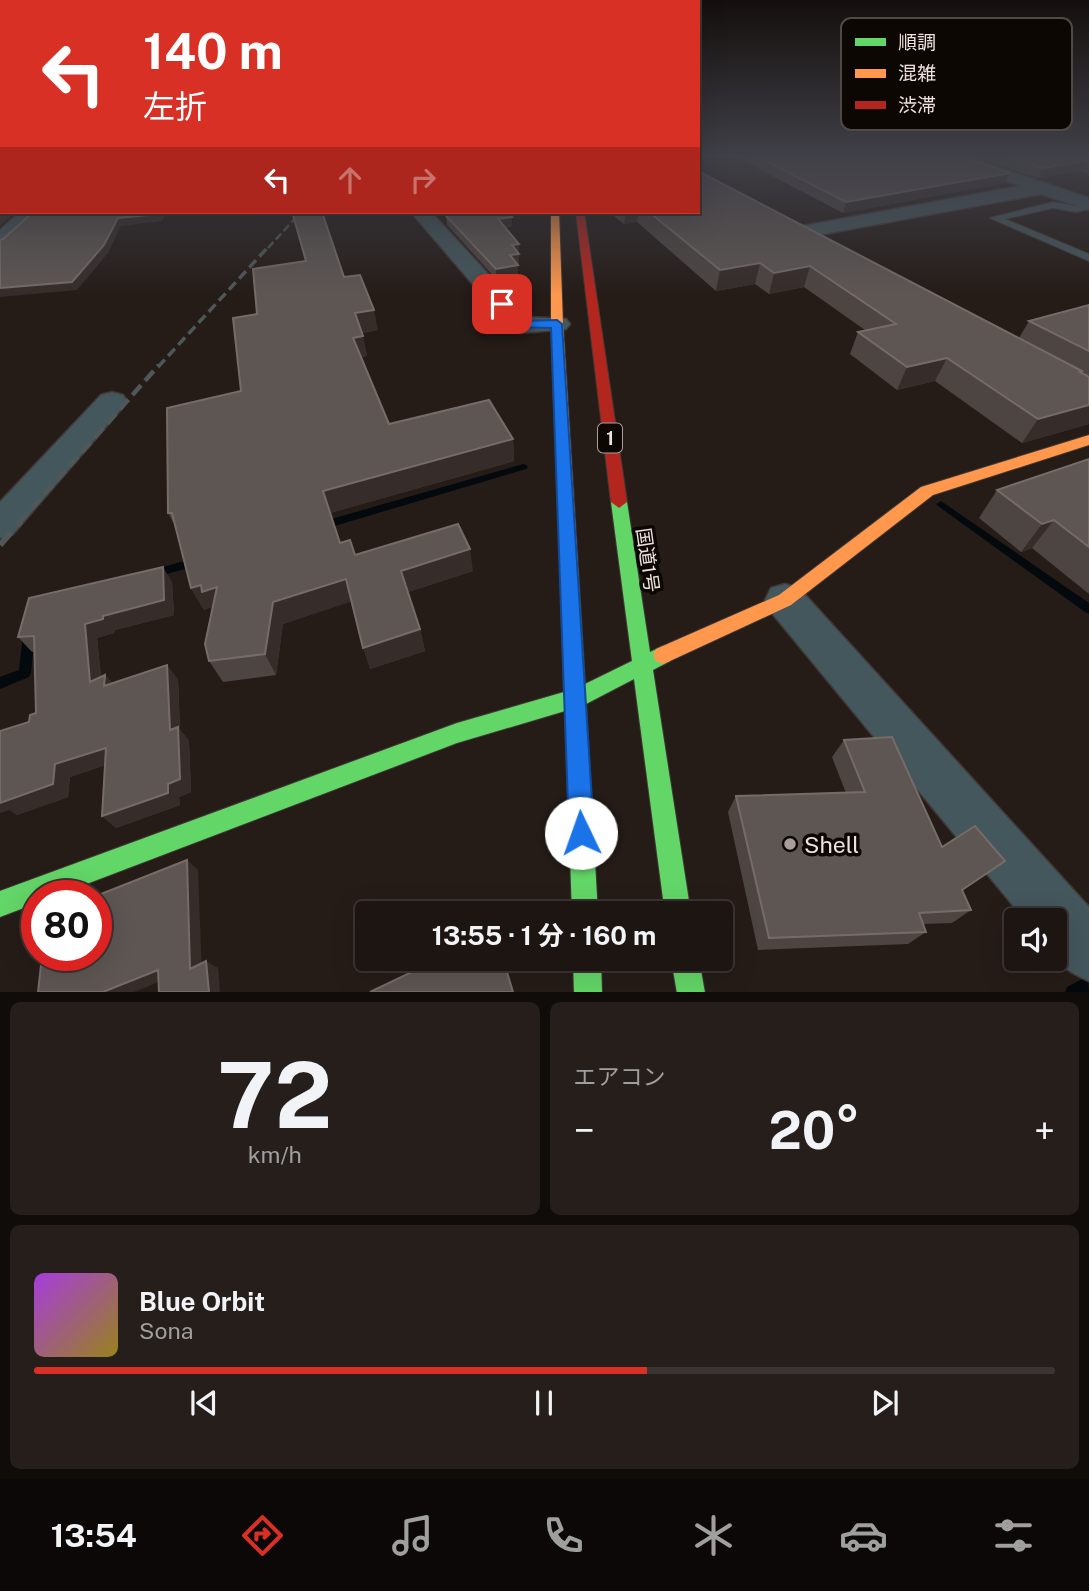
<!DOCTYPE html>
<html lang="ja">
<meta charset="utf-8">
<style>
body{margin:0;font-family:"Public Sans","Noto Sans JP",sans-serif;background:#251e1b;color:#f1f3f6;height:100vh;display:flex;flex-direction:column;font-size:26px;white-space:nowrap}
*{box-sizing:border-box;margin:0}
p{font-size:23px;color:#a09f9f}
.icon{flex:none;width:38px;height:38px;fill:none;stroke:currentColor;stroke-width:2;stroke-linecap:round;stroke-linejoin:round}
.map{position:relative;height:992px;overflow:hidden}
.side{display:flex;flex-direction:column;gap:10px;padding:10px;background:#0f0c0a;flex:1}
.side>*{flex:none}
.banner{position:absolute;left:0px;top:0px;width:700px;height:214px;box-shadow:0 7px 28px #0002,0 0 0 2px #3a3432;background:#d93025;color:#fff;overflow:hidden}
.tools{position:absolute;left:1004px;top:908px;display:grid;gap:14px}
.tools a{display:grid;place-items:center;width:63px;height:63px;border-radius:7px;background:#1c1512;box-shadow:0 7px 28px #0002,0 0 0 2px #3a3432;font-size:35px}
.speed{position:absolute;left:21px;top:880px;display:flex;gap:14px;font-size:35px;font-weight:700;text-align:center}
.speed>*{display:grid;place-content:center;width:91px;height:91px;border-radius:50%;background:#1c1512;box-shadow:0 7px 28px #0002,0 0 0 2px #3a3432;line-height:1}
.speed .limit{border:10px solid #d22;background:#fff;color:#111}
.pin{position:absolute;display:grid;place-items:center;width:60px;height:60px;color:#fff;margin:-30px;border-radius:14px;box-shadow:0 4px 10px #0006}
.me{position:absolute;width:77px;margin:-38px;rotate:357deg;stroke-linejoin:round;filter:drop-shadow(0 0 5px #0008)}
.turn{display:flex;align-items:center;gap:24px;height:147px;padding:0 28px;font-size:32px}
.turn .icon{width:91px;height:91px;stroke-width:2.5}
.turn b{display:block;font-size:49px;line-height:60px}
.lanes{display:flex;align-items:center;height:66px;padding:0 28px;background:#0003;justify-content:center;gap:35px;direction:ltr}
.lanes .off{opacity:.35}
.big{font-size:52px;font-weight:700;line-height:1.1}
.side .card{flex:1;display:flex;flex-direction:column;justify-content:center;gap:10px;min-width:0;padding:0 24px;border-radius:10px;background:#251e1b}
.side .dial{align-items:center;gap:0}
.dial b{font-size:91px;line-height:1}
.song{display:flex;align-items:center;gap:21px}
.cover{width:84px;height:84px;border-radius:10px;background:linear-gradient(135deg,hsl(280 70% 55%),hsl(50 70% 35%))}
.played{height:7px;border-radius:4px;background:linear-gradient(90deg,#d93025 60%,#3a3432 60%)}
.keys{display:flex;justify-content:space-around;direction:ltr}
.heat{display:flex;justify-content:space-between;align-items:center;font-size:38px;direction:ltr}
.side .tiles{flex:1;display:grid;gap:10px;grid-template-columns:1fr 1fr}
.card:last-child{grid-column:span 2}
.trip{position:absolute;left:355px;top:901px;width:378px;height:70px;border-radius:7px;background:#1c1512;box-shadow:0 7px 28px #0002,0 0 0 2px #3a3432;font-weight:700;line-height:70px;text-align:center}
.menu{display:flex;height:112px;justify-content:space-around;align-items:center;background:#0b0807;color:#a09f9f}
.menu .icon{width:49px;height:49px}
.menu .on{color:#d93025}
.menu b{font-size:32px;color:#f1f3f6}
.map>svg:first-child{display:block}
</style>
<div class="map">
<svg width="1089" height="993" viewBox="0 0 1089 993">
<rect width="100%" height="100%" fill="#251c18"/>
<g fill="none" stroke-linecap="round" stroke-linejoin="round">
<g fill="#03090d" fill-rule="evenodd">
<path d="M523 464 526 465 528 467 526 469 321 530 317 529 316 526 317 523 321 522Z"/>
<path d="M941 501 1089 603V614L1085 612 938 506 936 504Z"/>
<path d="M195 558 199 559 200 562 199 565 153 578 149 577 148 574 149 571Z"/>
<path d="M29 629 33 631 35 634 31 673 29 677 0 689V677L19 670 23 634 25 631Z"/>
<path d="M1088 976 1089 993H1065L1067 987Z"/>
</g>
<defs>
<path id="lane" d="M1053 202 1076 206 1089 203V209L1076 212 1053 208 1005 219 1089 254V261L990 218Z"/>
<g id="street">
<path d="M941 156H965L1089 198V210L1041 194 797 239 790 237 787 233 790 229 797 227 1021 186 943 159Z"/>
<path d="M20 212H41L7 245 0 247V230Z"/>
<path d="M411 212H431L528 317 566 319 570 324 566 329 521 333 512 330Z"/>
<path d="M112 392 123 395 127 401 123 407 13 534 0 538V502L101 395Z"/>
<path d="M785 584 799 588 1089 907V981C1053 966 1055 957 1055 920H1025L771 612 765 600 771 588Z"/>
</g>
<g id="fast">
<path d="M619 496 627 502 650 652 663 646 670 649 673 655 670 661 653 670 691 914H665L634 679 586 704 598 914H572L565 711 457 743 55 896H37V903L0 917V891L457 723 564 692 560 567 563 562 569 560 575 562 578 567 585 684 632 661 611 502Z"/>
<path d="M573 959H601L602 993H574Z"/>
<path d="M671 959H699L705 993H677Z"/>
</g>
<g id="slow">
<path d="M551 212H559L563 324 578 567 575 572 569 574 563 572 560 567 551 324Z"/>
<path d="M1089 435V445L933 495 791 605 670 661 663 664 656 661 653 655 656 649 779 595 921 487Z"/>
</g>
<path id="jam" d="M576 212H584L627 502 619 508 611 502Z"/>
</defs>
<use href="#lane" stroke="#403935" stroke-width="2"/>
<use href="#street" stroke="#403935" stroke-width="3"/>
<use href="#fast" stroke="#403935" stroke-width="2"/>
<use href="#slow" stroke="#403935" stroke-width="2"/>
<use href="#jam" stroke="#403935" stroke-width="2"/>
<use href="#lane" fill="#44575c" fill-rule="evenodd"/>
<use href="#street" fill="#44575c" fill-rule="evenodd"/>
<use href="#fast" fill="#63d668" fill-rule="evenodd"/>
<use href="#slow" fill="#ff974d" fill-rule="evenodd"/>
<use href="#jam" fill="#b3261e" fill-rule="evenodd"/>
<path stroke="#4e5859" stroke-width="2.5" stroke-dasharray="8 3.5" stroke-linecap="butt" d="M268 248 301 212"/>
<path stroke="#4e5859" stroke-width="3.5" stroke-dasharray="10 5" stroke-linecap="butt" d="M158 367 269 246"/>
<path stroke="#4e5859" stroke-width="4.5" stroke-dasharray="13 6" stroke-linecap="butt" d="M19 523 159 365"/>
<path stroke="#4e5859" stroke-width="6" stroke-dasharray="17 9" stroke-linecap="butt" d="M0 545 21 521"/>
</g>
<g fill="#4d4542">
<path d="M734 156H959L1010 173 1005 183 843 213Z"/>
<path d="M973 156H1089V174L1079 171 1038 178Z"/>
<path d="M443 212H507L512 217V226L505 228 519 244V264H517L518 275 496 279 447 225 446 216Z"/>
<path d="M609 212H698L1019 338 1029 321 1089 305V424L1022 443 935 381 897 390 850 354 858 332 865 330 804 287 769 294 755 284 716 291 637 222 624 224Z"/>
<path d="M344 277 378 330 362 333 367 356 361 357 389 424 513 439 514 461 330 513 340 543 355 555 473 571 408 592 420 629 425 651 370 669 351 601 283 624 276 675 223 682 209 661 212 609 211 607 204 610 191 588 174 524 168 513 241 391 257 314Z"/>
<path d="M1089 459V594L1032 548 1021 552 979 518 997 490Z"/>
<path d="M172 582 174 615 115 630 114 633 97 638 101 677 105 675 112 683 178 679 180 730 189 741 191 792 179 797 180 805 116 828 102 816 105 765 70 777 68 797 17 815 10 810 29 722 36 713 35 651 32 652 18 637Z"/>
<path d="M844 740 962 890 971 910 952 923 923 924 926 932 908 944 758 950 728 812 736 796 846 793 832 757Z"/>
</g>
<g fill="#362d2a">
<path d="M1085 161 1079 171 1038 178 1043 168Z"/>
<path d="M1010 173 1005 183 843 213 846 202Z"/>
<path d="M3 212H16L0 226V215Z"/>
<path d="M160 212H167L162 221 121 226 108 253 77 290 0 297V288L118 218Z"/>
<path d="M626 212H638L637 222 624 224Z"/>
<path d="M512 217V226L498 229V219Z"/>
<path d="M519 244V264L510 265V255L512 245Z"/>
<path d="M760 263 755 284 716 291 720 270Z"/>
<path d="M518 265V275L496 279V269Z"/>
<path d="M810 266 804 287 769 294 774 273Z"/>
<path d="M374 310 378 330 359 334 355 313Z"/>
<path d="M363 336 367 356 358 358 353 338Z"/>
<path d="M947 358 935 381 897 390 907 367Z"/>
<path d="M1089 405V424L1022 443 1038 419Z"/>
<path d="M513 439 514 461 330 513 323 491Z"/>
<path d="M1054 520 1032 548 1021 552 1042 524Z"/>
<path d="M470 549 473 571 406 593 401 571Z"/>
<path d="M163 567 172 582 174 615 115 630 114 633 97 638 103 695 90 682 85 624 103 616Z"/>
<path d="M346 579 353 601 283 624 276 675 265 654 273 602Z"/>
<path d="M201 585 217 587 214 613 211 607 204 610 191 588Z"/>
<path d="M420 629 425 651 370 669 363 648Z"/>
<path d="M167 665 178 679 180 730 189 741 191 792 179 797 180 805 116 828 102 816 168 784 170 730Z"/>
<path d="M105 675 117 689 104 686Z"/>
<path d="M106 748 119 761 70 777 68 797 17 815 10 810 0 813V795L55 764Z"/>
<path d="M187 860 198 870 202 976 190 969Z"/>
<path d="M206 961 218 968 220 992H209Z"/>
<path d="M158 970 171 977 134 992H103Z"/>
</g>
<g fill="#5e5653" stroke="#756c68" stroke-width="2">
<path d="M0 156H2V212H3L0 215 1 160Z"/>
<path d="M756 156H959L1010 173 846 202Z"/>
<path d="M1007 156H1089V162L1085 161 1043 168Z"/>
<path d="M698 171 1082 371 1080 372 1089 377V405L1038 419 947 358 907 367 858 332 896 324 810 266 774 273 760 263 720 270 649 212H698Z"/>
<path d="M33 212H160L159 214 118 218 104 245 72 282 0 288V240L3 239Z"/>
<path d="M322 212 344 277 360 275 374 310 355 313 363 336 353 338 389 424 489 400 513 439 323 491 340 543 350 540 355 555 458 524 470 549 401 571 420 629 363 648 346 579 273 602 265 654 209 661 205 644 217 587 202 592 201 585 191 588 172 513H168L167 408 241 391 233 318 257 314 253 269 306 261 293 215Z"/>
<path d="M449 212H507L512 217 498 219 519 244 512 245 519 254 510 255 518 265 496 269 446 216 451 215Z"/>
<path d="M1089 305V351L1029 321Z"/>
<path d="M1089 459V547L1054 520 1042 524 997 490Z"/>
<path d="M163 567 164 600 103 616V619L85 624 90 682 105 675 104 686 167 665 170 730 178 727 180 779 168 784V793L102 816 106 748 55 764 53 784 0 803V731L29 722 30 715 36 713 34 636 18 637 29 598Z"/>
<path d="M892 737 942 847 975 826 1005 861 962 890 971 910 919 913 926 932 769 938 736 796 865 792 844 740Z"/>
<path d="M187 860 190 969 206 961 209 992H159L158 970 103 992H38L42 956H96V896Z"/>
<path d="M93 891 92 896H81Z"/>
<path d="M439 959H503L513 992H370Z"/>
</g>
<linearGradient id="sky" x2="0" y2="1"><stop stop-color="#140f0d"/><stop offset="0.53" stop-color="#404048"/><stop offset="1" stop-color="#404048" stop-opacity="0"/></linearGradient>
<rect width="1089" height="295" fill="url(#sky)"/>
<path fill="#1a73e8" stroke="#114b97" stroke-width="2" d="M498 302H506L524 321 557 320 562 324 594 833 590 841 581 845 573 841 569 833 551 328 516 327 498 307Z"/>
<circle fill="#a89d99" stroke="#0d0704" stroke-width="2.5" cx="790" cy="844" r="7"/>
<g text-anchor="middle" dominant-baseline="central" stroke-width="7" stroke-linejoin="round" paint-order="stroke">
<rect fill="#0d0704" stroke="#aaa09d" stroke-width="2" x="598" y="423.5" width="24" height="29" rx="5"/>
<g font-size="18" font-weight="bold" fill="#eee2de">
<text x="610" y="438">1</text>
</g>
<g font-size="19" fill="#eee2de" stroke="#0d0704">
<text transform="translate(648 560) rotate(82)">国道1号</text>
</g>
<g font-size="23" fill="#eee2de" stroke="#0d0704" text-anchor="start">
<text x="804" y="844">Shell</text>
</g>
</g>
<rect x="841" y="18" width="231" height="112" rx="10" fill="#0d0704" stroke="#504945" stroke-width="2"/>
<rect x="855" y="38" width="31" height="8" fill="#63d668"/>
<rect x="855" y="69" width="31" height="9" fill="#ff974d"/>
<rect x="855" y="101" width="31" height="8" fill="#b3261e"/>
<g font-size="19" fill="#eee2de">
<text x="898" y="49">順調</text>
<text x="898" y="80">混雑</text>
<text x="898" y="112">渋滞</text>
</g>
</svg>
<div class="tools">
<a><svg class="icon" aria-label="sound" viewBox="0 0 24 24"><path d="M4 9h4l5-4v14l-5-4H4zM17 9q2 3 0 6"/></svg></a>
</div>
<div class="speed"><div class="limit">80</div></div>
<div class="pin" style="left:502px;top:304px;background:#d93025"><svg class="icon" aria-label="arrive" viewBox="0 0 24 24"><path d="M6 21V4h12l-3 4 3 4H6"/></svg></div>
<svg class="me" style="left:581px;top:833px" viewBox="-20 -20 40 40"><circle r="19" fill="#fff"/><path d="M0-13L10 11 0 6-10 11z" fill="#1a73e8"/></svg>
<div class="trip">13:55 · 1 分 · 160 m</div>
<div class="banner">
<div class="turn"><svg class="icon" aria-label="left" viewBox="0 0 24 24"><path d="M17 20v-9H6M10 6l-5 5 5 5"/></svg><div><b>140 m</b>左折</div></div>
<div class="lanes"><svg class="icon" aria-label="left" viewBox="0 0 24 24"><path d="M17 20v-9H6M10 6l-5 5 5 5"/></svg><svg class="icon off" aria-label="ahead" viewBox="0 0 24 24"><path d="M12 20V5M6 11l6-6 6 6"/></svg><svg class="icon off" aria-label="right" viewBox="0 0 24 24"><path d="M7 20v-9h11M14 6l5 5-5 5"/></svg></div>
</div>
</div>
<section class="side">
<div class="tiles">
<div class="card dial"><b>72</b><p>km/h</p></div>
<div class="card"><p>エアコン</p>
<div class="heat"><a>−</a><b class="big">20°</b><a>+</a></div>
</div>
<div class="card">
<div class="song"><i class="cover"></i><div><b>Blue Orbit</b><p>Sona</p></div></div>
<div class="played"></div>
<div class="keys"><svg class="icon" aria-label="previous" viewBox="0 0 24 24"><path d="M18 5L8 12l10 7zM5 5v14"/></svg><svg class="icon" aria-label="pause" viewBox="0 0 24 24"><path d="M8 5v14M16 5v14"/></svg><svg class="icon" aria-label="next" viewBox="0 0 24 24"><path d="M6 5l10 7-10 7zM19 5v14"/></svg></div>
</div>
</div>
</section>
<nav class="menu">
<b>13:54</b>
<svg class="icon on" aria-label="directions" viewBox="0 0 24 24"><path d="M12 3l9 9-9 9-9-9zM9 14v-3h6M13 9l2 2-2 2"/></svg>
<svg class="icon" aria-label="music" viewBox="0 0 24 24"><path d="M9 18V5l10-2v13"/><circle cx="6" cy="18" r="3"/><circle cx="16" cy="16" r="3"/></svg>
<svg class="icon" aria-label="phone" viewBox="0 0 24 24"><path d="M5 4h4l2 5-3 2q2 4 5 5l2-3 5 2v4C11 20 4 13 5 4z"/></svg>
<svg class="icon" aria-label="climate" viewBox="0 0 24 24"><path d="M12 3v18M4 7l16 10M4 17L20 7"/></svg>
<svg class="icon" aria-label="car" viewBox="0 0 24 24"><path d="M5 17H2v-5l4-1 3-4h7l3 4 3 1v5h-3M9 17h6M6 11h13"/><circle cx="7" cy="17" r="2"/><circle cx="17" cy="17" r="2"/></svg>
<svg class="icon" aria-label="filters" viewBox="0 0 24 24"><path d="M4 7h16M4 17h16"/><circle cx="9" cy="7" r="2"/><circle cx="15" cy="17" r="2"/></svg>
</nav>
